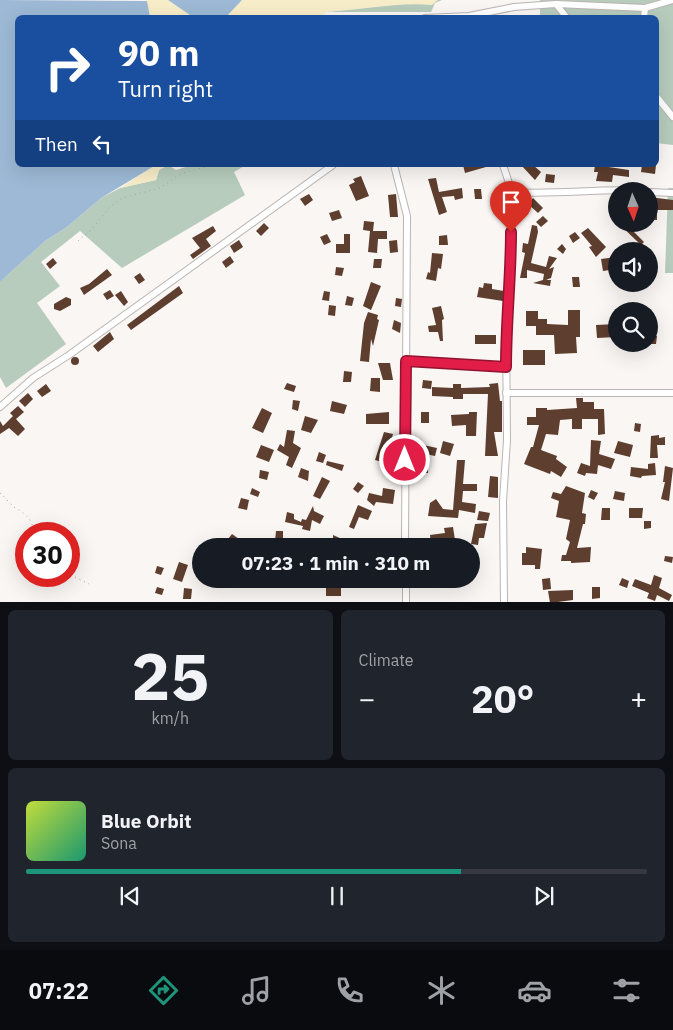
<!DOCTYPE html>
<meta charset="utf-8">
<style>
body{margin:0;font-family:"IBM Plex Sans",sans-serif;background:#20242c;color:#f1f3f6;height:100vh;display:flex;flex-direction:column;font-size:19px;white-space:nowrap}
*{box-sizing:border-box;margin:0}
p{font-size:16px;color:#9ea1a6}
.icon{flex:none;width:28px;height:28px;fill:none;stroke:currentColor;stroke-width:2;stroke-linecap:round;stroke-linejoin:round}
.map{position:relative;height:602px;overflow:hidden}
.drawer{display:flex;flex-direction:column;gap:8px;padding:8px;background:#0d0f14;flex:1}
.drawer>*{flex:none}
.top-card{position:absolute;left:15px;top:15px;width:644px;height:152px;border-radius:8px;box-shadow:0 5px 20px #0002;background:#1a4fa0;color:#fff;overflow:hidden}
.needle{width:32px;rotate:177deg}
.tools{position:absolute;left:608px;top:182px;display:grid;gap:10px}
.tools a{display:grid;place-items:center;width:50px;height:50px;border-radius:50%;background:#171b24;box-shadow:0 5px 20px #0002;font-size:25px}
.speed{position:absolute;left:15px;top:522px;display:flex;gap:10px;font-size:25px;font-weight:700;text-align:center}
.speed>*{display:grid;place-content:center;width:65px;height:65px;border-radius:50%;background:#171b24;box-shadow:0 5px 20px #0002;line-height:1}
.speed .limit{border:8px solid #d22;background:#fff;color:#111}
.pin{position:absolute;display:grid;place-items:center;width:42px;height:42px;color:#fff;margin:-51px -21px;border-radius:50% 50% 50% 0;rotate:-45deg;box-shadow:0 0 5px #0007}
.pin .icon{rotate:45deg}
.me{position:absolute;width:55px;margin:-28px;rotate:0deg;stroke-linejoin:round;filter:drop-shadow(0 0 4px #0008)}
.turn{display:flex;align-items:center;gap:18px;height:105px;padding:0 20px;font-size:22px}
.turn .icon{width:65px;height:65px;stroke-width:2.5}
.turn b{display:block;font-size:35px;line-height:42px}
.then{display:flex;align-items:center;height:48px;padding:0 20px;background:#0003;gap:10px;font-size:19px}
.big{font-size:38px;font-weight:700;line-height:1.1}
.drawer .widget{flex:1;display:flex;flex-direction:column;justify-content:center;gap:8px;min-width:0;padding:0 18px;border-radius:8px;background:#20242c}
.drawer .dial{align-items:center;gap:0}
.dial b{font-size:65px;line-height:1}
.song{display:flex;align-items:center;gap:15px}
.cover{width:60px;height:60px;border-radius:8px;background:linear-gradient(135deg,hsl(70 70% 55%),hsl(160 70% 35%))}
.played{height:5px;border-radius:2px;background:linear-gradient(90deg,#1c957b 70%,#363941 70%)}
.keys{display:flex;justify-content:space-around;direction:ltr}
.heat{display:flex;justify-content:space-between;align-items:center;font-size:28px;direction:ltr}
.drawer .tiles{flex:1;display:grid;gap:8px;grid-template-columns:1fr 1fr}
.widget:last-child{grid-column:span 2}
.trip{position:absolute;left:192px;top:538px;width:288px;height:50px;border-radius:25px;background:#171b24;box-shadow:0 5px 20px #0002;font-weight:700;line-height:50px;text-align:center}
.tab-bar{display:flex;height:80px;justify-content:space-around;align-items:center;background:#090b0e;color:#9ea1a6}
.tab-bar .icon{width:35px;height:35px}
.tab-bar .active{color:#1c957b}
.tab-bar b{font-size:22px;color:#f1f3f6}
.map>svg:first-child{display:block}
</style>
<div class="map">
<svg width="673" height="603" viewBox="0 0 673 603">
<rect width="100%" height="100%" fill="#faf6f3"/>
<g fill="#b7ccbd">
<path d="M438 0H442L435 3 431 12H326Z"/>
<path d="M540 0H673V145L656 143V18H540Z"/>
<path d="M168 165 176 170 192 165H246L234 172 245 195 122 268 80 231 41 262 60 286 37 303 66 344 6 388 0 377V282L45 241 67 227 101 198 120 188 156 180 159 170Z"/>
<path d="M668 188H673V273H665Z"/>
</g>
<g fill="#f7edc8">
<path d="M146 0H168L193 17H150Z"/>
<path d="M242 0H438L432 5C397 2 362 10 326 12L321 17 225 18Z"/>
<path d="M156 165H168L159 170 156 180 120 188Z"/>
</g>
<g fill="#9db9d5">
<path d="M0 0 147 1 150 17 18 18V165H156L101 198 67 227 45 241 0 282Z"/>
<path d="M168 0H242L225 18 193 17Z"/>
</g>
<g fill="#5d3e2f">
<path d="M463 165H486V167L465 173Z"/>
<path d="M521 165H533L541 172 535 180Z"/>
<path d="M595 165 629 170V177L613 175 612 182 596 181 598 172H594Z"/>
<path d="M642 165H656L655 174 641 172Z"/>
<path d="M546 174 555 175 554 183 545 182Z"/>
<path d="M361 176 369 196 356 201 349 185 355 182 353 179Z"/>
<path d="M436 178 439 192 462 188 463 198 455 200 454 196 442 197 447 212 439 215 428 179Z"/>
<path d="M474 189H481L482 199H475Z"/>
<path d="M309 194 313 200 305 206 300 199Z"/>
<path d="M396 194 398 217H390L388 195Z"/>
<path d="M649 197 673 200V210H657V220H651Z"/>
<path d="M533 198 543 208 538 213 528 204Z"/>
<path d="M339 210 342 218 332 221 329 213Z"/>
<path d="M543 216 548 221 541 227 536 222Z"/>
<path d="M364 221 374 222 373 231H387V239H378L377 253 368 252 370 231 363 230Z"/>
<path d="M264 223 269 228 261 236 256 231Z"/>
<path d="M619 224H626L644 242 641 245Z"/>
<path d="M532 225 537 226 538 232 531 263 546 267 549 256 557 258 549 269 554 267 551 278 546 280H551L550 286 533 283 543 280 544 274 527 270V278H520L525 253 522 252 523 243 528 244Z"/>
<path d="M213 226 216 231 206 239 211 246 193 259 190 255 200 248 192 238Z"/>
<path d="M588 228 606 247 596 257 589 247 592 246 581 233Z"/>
<path d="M575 232 580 238 573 243 569 236Z"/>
<path d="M327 234 331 242 324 245 320 237Z"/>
<path d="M344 234H350V253H336V244H344Z"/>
<path d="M447 235 448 245H439V236Z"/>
<path d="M239 240 243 247 234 253 230 246Z"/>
<path d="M397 240 398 252 390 253 389 241Z"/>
<path d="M562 244 566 249 563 254 557 249Z"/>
<path d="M432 253 443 254 441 269 438 268 436 281 426 279 428 272 430 273Z"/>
<path d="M230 256 234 262 226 268 222 262Z"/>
<path d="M616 257V269L603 271 601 259Z"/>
<path d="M53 258 57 263 50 269 46 264Z"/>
<path d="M374 259H382L381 268H373Z"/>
<path d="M336 267 344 268 342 276 335 275Z"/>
<path d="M107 269 112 275 84 295 80 288 89 284Z"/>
<path d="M140 273 145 280 139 284 134 277Z"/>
<path d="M572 277H579L580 287H573Z"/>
<path d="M371 282 381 286 371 310 363 306Z"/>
<path d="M484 283 492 284V289L504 291 503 301 477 297 479 287 483 288Z"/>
<path d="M179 286 183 293 131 330 127 325Z"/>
<path d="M110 290 114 296 107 300 103 294Z"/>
<path d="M121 291 128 302 124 306 115 295Z"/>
<path d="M324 291 330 292 329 301 322 300Z"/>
<path d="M347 296 354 298 352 306 345 305Z"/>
<path d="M66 297 71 299V305L60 311 54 309V304Z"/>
<path d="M396 298 402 299 401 307 395 306Z"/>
<path d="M329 305 336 306 335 316 328 315Z"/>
<path d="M441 306 444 319 442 320 443 341H440L438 332H429L428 326 436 325 432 308Z"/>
<path d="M568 310H580V337H576L577 353 555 354 554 335H536V326H526V311H538V319H547V324L568 325Z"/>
<path d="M368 312 378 315 377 319 379 320 373 346 371 339 369 362 360 361 364 323Z"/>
<path d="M394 320 401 323 400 333 392 329Z"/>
<path d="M616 324V337L597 338 596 325Z"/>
<path d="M110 332 114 339 98 352 93 346Z"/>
<rect x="475" y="335" width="21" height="9"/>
<path d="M649 335 657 336 656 344H649Z"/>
<rect x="523" y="350" width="22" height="15"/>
<circle cx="75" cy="361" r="4"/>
<path d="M378 363H390L393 380H383Z"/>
<path d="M344 371 352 372 351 382H343Z"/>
<path d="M371 378H380V392L370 391Z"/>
<path d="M423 380 432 381 431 389 422 388Z"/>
<path d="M287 383 296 386 294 392 284 389Z"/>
<path d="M498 383 500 401H502V432H494L498 456H485L488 394H463V399H453V397L432 396V387L453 388V384H461V388L490 387 489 384Z"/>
<path d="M46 384 51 391 42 397 37 391Z"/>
<path d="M28 393 33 399 25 407 19 401Z"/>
<path d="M576 398H583V402H594V409H604L605 434 598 435V419H582V429H572V419L560 420 558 435 546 434 541 450 557 456 556 459 567 467 561 477 551 471 550 474 524 464 531 447H533L539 425H527V417H536V408H547V410L577 408Z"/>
<path d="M293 400 300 401 298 411 292 409Z"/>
<path d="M332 401 347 405 344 414 330 411Z"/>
<path d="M18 406 24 412 16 419 25 429 18 436 9 428 0 434V421L3 426 13 416 16 419 10 413Z"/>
<path d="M262 408 272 413 263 433 252 428Z"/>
<path d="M389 412V424H366V414Z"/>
<rect x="421" y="412" width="8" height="11"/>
<path d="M469 412H477L476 436H466V425L452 426 451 415 469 414Z"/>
<path d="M305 416 318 420 311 433 301 430Z"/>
<path d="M635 423 641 424 640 432 634 431Z"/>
<path d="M287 430 295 431 293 443 301 448 292 468 286 465 289 457 277 450 280 444 284 447Z"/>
<path d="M384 432 393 434 389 447H401V458H388L386 463 375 460Z"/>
<path d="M659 435V438L665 437V445H657L658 458H650L651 436Z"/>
<path d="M591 440 601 441 599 454 615 459 611 469 598 465 597 474 586 473 585 476 577 473 581 463 590 466Z"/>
<path d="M443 441 454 444 450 456 440 453Z"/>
<path d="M618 441 633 445 630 457 614 453Z"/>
<path d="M261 445 274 450 269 462 256 457Z"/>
<path d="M423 445 437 448 435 456 421 453Z"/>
<path d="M319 452 326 455 323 463 316 461Z"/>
<path d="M457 460H465L463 484H477V491H463L462 502 476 504 475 513 459 510 458 518 428 516 430 503 436 499 443 509 453 510Z"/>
<path d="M327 461 344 465 342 471 326 465Z"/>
<rect x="422" y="463" width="6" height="10"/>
<path d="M655 463 656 475 642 476 641 478 630 476 631 467 648 469V464Z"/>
<path d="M665 466 673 468 669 501 661 499 665 482H663Z"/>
<path d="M301 468 309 471 308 481 298 477Z"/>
<path d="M260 470 269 472 267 480 259 478Z"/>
<path d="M490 476 498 477V498L488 497Z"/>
<path d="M322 477 330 481 320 499 313 496Z"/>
<path d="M358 482 364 486 358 493 353 489Z"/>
<path d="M566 486 585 493 582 513 586 514 585 524H583L577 548 591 547 590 562 571 563V561H561L562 555H566L570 542 566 539 570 520 556 517 559 501 551 498 553 492 561 494Z"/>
<path d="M252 488 260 492 258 497 250 494Z"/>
<path d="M383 488 395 490 393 504 376 502 374 506 367 500 369 493 382 496Z"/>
<path d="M591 490 598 493 594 500 588 497Z"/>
<path d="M615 491 625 493 624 501 613 499Z"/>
<path d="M241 498 249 500 247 510 238 508Z"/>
<path d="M358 505 372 511 368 520 359 517 354 529 349 527Z"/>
<path d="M313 506 314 511 324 516 320 524 312 520 310 531 302 529 303 526 285 522 287 512 294 514V519L301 522 302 519 306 520Z"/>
<path d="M602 508H610V520H601Z"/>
<path d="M629 508H643L642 518H629Z"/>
<path d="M479 511 490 513 488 521 477 520Z"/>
<path d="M644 521H651V528L644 529Z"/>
<path d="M487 523 484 538H479L478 545 471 544 475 524Z"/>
<path d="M453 527 455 540 451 541V546H431L430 535 445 533 444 528Z"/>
<path d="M276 531H283V541H275Z"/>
<path d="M232 534 239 539 235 545 228 539Z"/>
<path d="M333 535 342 539 339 546 321 539H333Z"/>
<path d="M296 539H302V546H295Z"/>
<path d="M526 547 542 549 540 569H535V565H522V553H526Z"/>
<path d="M665 556 673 557 672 563 664 561Z"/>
<path d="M179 562 188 565 182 582 173 579Z"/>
<path d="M157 566 164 568 161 575 155 573Z"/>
<path d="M654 575 662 578 659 588 672 595 669 601 657 595 655 601 647 598 649 593 632 586 635 579 651 585Z"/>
<path d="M550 578 551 589 543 590 542 579Z"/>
<path d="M622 578 629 581 627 588 619 585Z"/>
<rect x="326" y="579" width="15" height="17"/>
<path d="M157 587 164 589 162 595 155 593Z"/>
<path d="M592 587H600V598L592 599Z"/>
<path d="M184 588 192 589 191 599H183Z"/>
<path d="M573 590V600L550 603 548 591Z"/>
</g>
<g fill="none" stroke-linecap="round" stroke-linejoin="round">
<defs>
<g id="minor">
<path d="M556 4 567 18"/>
<path d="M425 18 469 16 514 7 556 4 645 8 673 0"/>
<path d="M644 18 645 8"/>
<path d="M656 96 673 117"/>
<path d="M394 165 407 216 405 546"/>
<path d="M503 165 512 192 511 268 506 328 507 440 503 501 504 603"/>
<path d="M512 192C557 195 601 188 645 191"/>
<path d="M649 192 673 193"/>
<path d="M406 361 506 367"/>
<path d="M506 393H673"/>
<path d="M0 407 33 378 69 355 333 165"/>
<path d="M406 579V603"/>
</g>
</defs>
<use href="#minor" stroke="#bab5b3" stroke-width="8"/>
<g stroke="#a3a09e" stroke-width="1" stroke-dasharray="1 4" stroke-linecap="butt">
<path d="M78 241 91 230 110 207 122 198 160 188 180 174 212 165"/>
<path d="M0 493C5 497 9 503 14 507 25 514 34 519 33 534"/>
<path d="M69 569 75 577 89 584"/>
</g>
<use href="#minor" stroke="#fff" stroke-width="6"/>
</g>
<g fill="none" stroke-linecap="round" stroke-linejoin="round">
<defs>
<path id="route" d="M405 460 406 361 506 367C506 321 511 277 511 232"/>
</defs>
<use href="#route" stroke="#92132f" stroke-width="12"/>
<use href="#route" stroke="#e11d48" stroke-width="9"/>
</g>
</svg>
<div class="tools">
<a><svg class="needle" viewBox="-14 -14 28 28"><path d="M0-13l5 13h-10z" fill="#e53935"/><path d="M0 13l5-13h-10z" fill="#9ea1a6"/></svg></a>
<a><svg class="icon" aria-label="sound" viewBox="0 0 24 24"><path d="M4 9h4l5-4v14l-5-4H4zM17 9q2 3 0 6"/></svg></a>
<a><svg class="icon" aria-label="search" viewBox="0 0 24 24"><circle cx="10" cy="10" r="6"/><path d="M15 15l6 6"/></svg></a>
</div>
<div class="speed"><div class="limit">30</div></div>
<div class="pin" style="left:511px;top:232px;background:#d93025"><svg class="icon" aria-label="arrive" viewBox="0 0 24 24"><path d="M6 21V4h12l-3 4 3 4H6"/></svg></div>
<svg class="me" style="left:405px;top:460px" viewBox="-20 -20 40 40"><circle r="17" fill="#e11d48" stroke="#fff" stroke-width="3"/><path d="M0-11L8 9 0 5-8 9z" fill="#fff"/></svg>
<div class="trip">07:23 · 1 min · 310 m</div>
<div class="top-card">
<div class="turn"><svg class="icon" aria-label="right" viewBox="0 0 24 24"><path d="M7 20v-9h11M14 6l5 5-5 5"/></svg><div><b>90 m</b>Turn right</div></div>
<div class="then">Then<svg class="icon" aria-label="left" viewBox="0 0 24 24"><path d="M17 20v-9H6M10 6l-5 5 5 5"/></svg></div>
</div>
</div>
<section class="drawer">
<div class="tiles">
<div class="widget dial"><b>25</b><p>km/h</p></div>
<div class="widget"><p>Climate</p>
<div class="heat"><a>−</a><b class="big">20°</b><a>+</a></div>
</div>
<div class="widget">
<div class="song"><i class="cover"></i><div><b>Blue Orbit</b><p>Sona</p></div></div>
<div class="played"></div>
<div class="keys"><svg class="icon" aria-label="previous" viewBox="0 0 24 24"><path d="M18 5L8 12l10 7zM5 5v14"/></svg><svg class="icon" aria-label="pause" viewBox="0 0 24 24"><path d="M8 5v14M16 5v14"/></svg><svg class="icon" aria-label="next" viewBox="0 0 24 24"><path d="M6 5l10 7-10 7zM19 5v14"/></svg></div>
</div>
</div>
</section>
<nav class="tab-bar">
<b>07:22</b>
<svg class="icon active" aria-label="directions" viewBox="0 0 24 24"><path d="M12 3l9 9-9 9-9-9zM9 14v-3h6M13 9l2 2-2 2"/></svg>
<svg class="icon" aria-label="music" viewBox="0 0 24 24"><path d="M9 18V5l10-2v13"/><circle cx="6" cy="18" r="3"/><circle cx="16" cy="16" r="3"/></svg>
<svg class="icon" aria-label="phone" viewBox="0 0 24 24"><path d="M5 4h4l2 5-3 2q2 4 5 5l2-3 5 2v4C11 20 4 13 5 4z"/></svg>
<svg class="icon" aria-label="climate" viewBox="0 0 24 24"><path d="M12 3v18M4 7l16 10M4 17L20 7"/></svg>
<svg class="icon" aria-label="car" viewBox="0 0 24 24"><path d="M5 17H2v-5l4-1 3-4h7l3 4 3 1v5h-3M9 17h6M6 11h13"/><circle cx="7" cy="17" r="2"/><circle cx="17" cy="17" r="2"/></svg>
<svg class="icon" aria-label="filters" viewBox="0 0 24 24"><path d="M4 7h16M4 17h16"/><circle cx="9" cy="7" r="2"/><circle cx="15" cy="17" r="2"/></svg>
</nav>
